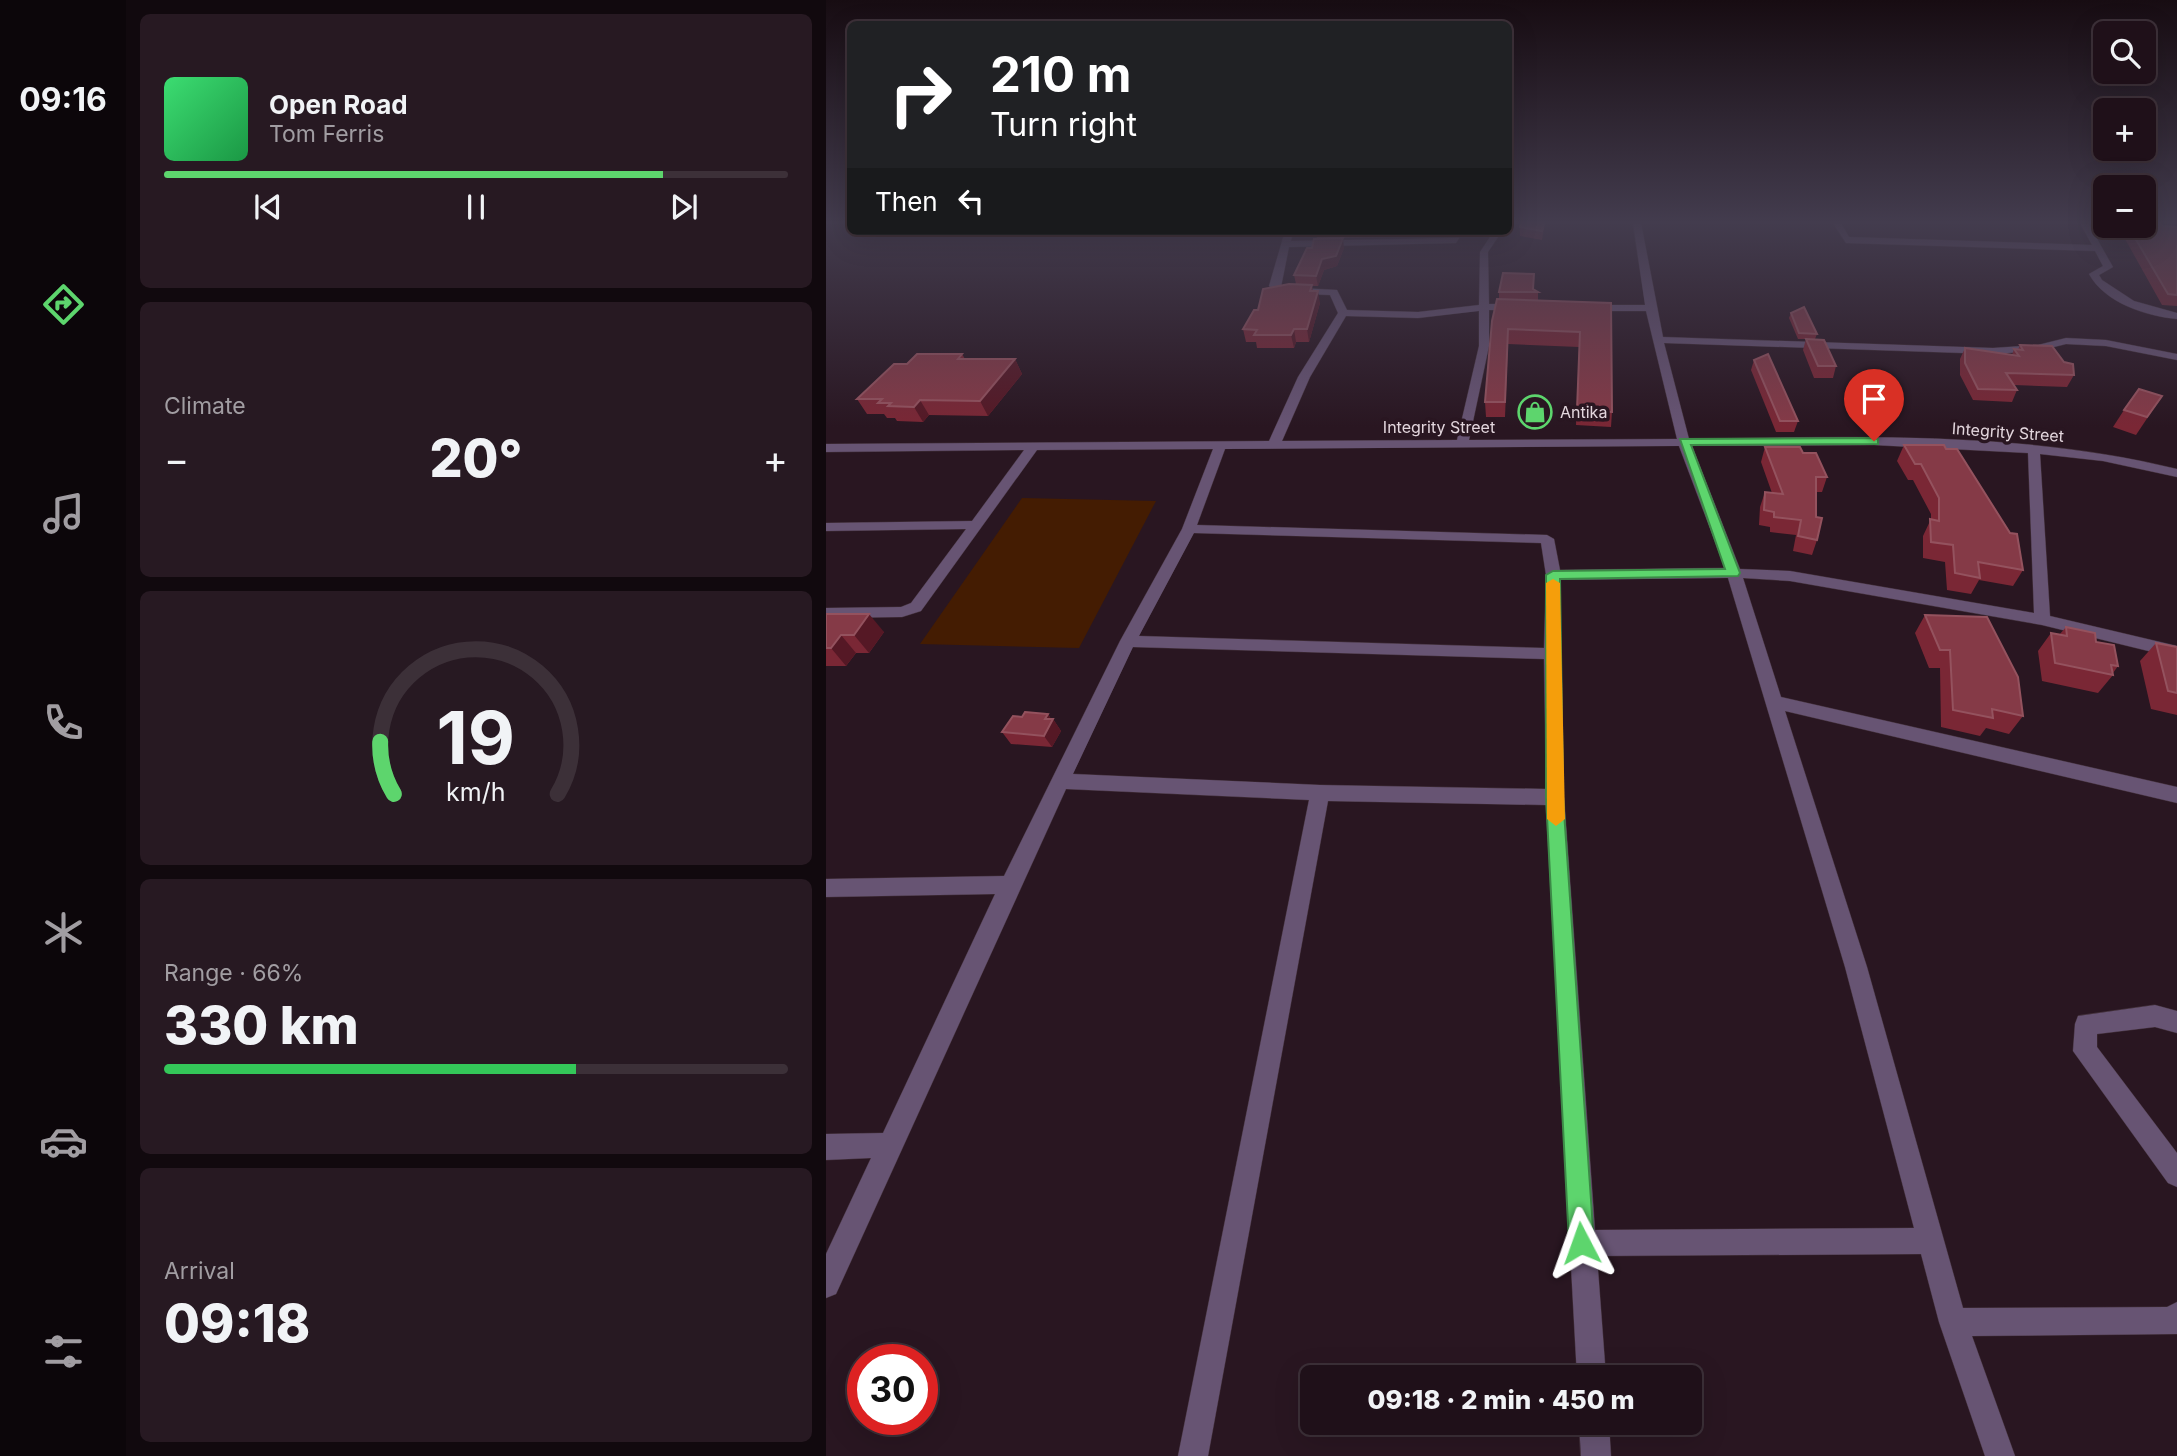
<!DOCTYPE html>
<meta charset="utf-8">
<style>
body{margin:0;font-family:Inter,sans-serif;background:#271922;color:#f1f3f6;height:100vh;display:flex;flex-direction:column;font-size:26px;white-space:nowrap}
*{box-sizing:border-box;margin:0}
p{font-size:23px;color:#a19da2}
.icon{flex:none;width:38px;height:38px;fill:none;stroke:currentColor;stroke-width:2;stroke-linecap:round;stroke-linejoin:round}
.map{position:relative;flex:1;overflow:hidden}
.drawer{display:flex;flex-direction:column;gap:14px;padding:14px;background:#11090e;width:700px}
.drawer>*{flex:none}
.guide{position:absolute;left:21px;top:21px;width:665px;height:214px;border-radius:10px;box-shadow:0 7px 28px #0002,0 0 0 2px #3c3038;background:#202124;color:#fff;overflow:hidden}
.controls{position:absolute;left:1267px;top:21px;display:grid;gap:14px}
.controls a{display:grid;place-items:center;width:63px;height:63px;border-radius:10px;background:#1f1019;box-shadow:0 7px 28px #0002,0 0 0 2px #3c3038;font-size:35px}
.speed{position:absolute;left:21px;top:1344px;display:flex;gap:14px;font-size:35px;font-weight:700;text-align:center}
.speed>*{display:grid;place-content:center;width:91px;height:91px;border-radius:50%;background:#1f1019;box-shadow:0 7px 28px #0002,0 0 0 2px #3c3038;line-height:1}
.speed .limit{border:10px solid #d22;background:#fff;color:#111}
.pin{position:absolute;display:grid;place-items:center;width:60px;height:60px;color:#fff;margin:-72px -30px;border-radius:50% 50% 50% 0;rotate:-45deg;box-shadow:0 0 7px #0007}
.pin .icon{rotate:45deg}
.me{position:absolute;width:77px;margin:-38px;rotate:356deg;stroke-linejoin:round;filter:drop-shadow(0 0 5px #0008)}
.turn{display:flex;align-items:center;gap:24px;height:147px;padding:0 28px;font-size:32px}
.turn .icon{width:91px;height:91px;stroke-width:2.5}
.turn b{display:block;font-size:49px;line-height:60px}
.then{display:flex;align-items:center;height:66px;padding:0 28px;background:#0003;gap:14px;font-size:26px}
.big{font-size:52px;font-weight:800;line-height:1.1}
.drawer .widget{flex:1;display:flex;flex-direction:column;justify-content:center;gap:10px;min-width:0;padding:0 24px;border-radius:10px;background:#271922}
.drawer .dial{align-items:center;gap:0}
.dial svg{height:182px;overflow:visible;fill:none;stroke:#3c3038;stroke-width:7;stroke-linecap:round;text-anchor:middle}
.dial text{fill:#f1f3f6;stroke:none}
.song{display:flex;align-items:center;gap:21px}
.cover{width:84px;height:84px;border-radius:10px;background:linear-gradient(135deg,hsl(140 70% 55%),hsl(140 70% 35%))}
.played{height:7px;border-radius:4px;background:linear-gradient(90deg,#5dd56d 80%,#3c3038 80%)}
.keys{display:flex;justify-content:space-around;direction:ltr}
.heat{display:flex;justify-content:space-between;align-items:center;font-size:38px;direction:ltr}
.charge{height:10px;border-radius:5px;background:linear-gradient(90deg,#34c759 66%,#3c3038 0)}
.trip{position:absolute;left:474px;top:1365px;width:402px;height:70px;border-radius:10px;background:#1f1019;box-shadow:0 7px 28px #0002,0 0 0 2px #3c3038;font-weight:800;line-height:70px;text-align:center}
main{display:flex;flex:1;min-height:0}
.menu{display:flex;flex-direction:column;width:126px;justify-content:space-around;align-items:center;background:#0c060a;color:#a19da2}
.menu .icon{width:49px;height:49px}
.menu .on{color:#5dd56d}
.menu b{font-size:32px;color:#f1f3f6}
.map>svg:first-child{display:block}
</style>
<main>
<nav class="menu">
<b>09:16</b>
<svg class="icon on" aria-label="directions" viewBox="0 0 24 24"><path d="M12 3l9 9-9 9-9-9zM9 14v-3h6M13 9l2 2-2 2"/></svg>
<svg class="icon" aria-label="music" viewBox="0 0 24 24"><path d="M9 18V5l10-2v13"/><circle cx="6" cy="18" r="3"/><circle cx="16" cy="16" r="3"/></svg>
<svg class="icon" aria-label="phone" viewBox="0 0 24 24"><path d="M5 4h4l2 5-3 2q2 4 5 5l2-3 5 2v4C11 20 4 13 5 4z"/></svg>
<svg class="icon" aria-label="climate" viewBox="0 0 24 24"><path d="M12 3v18M4 7l16 10M4 17L20 7"/></svg>
<svg class="icon" aria-label="car" viewBox="0 0 24 24"><path d="M5 17H2v-5l4-1 3-4h7l3 4 3 1v5h-3M9 17h6M6 11h13"/><circle cx="7" cy="17" r="2"/><circle cx="17" cy="17" r="2"/></svg>
<svg class="icon" aria-label="filters" viewBox="0 0 24 24"><path d="M4 7h16M4 17h16"/><circle cx="9" cy="7" r="2"/><circle cx="15" cy="17" r="2"/></svg>
</nav>
<section class="drawer">
<div class="widget">
<div class="song"><i class="cover"></i><div><b>Open Road</b><p>Tom Ferris</p></div></div>
<div class="played"></div>
<div class="keys"><svg class="icon" aria-label="previous" viewBox="0 0 24 24"><path d="M18 5L8 12l10 7zM5 5v14"/></svg><svg class="icon" aria-label="pause" viewBox="0 0 24 24"><path d="M8 5v14M16 5v14"/></svg><svg class="icon" aria-label="next" viewBox="0 0 24 24"><path d="M6 5l10 7-10 7zM19 5v14"/></svg></div>
</div>
<div class="widget"><p>Climate</p>
<div class="heat"><a>−</a><b class="big">20°</b><a>+</a></div>
</div>
<div class="widget dial"><svg viewBox="0 0 100 80">
<path d="M14 69A42 42 0 1 1 86 69"/>
<path d="M14 69A42 42 0 0 1 8 46" stroke="#5dd56d"/>
<text x="50" y="56" font-size="32" font-weight="700">19</text>
<text x="50" y="72" font-size="11">km/h</text>
</svg></div>
<div class="widget"><p>Range · 66%</p><b class="big">330 km</b><div class="charge"></div></div>
<div class="widget"><p>Arrival</p><b class="big">09:18</b></div>
</section>
<div class="map">
<svg width="1351" height="1456" viewBox="0 0 1351 1456">
<rect width="100%" height="100%" fill="#291621"/>
<path fill="#441c02" d="M196 498 330 501 253 648 94 644Z"/>
<g fill="none" stroke-linecap="round" stroke-linejoin="round">
<defs>
<g id="minor">
<path d="M807 223H815L837 337 1167 348 1212 345 1240 338 1280 340 1351 354V360L1280 346 1240 344 1212 351 1167 354 838 343 863 439C1025 437 1193 430 1351 469V477L1277 461 1214 454 1224 616 1351 646V658L1216 625 964 581 917 578 955 697 1351 787V803L959 711 1041 967 1137 1308 1341 1307 1351 1302V1334L1146 1336 1189 1456H1159L1113 1322 1095 1254 771 1256 780 1377H751L720 805 502 801 382 1456H352L483 800 240 789 10 1294 0 1298V1254L45 1158 0 1160V1134L57 1133 169 894 0 897V879L178 876 294 641 356 529 387 449 211 450 95 611 76 617 0 618V608L75 607 85 603 140 529 0 531V523L146 521 198 450 0 452V444L443 441 472 377 512 313 504 295 452 293 443 286 459 231H467L465 241 633 238 630 243 463 247 455 287 511 290 521 310 592 312 653 305 654 252 668 231H676L662 252 663 304H691L696 307 691 310H663V346L643 440 851 439 820 311H761L756 308 761 305H819ZM653 311V346L631 440 456 441 484 377 520 316 592 318ZM1048 445 1202 453 1208 613 964 571 914 569 866 446ZM853 446 899 568 734 570 728 539 721 535 371 525 399 449ZM368 533 715 543 720 575 718 648 313 636ZM902 578 1019 967 1088 1228 769 1230 738 797 734 580ZM307 647 718 659 720 789 494 785 247 774Z"/>
<path d="M1007 223H1015L1023 237 1266 245 1254 223H1262L1287 267 1273 275 1276 280 1308 301 1351 313V319C1320 316 1279 303 1263 274L1277 266 1269 251 1020 243Z"/>
<path d="M1329 1005 1351 1011V1033L1329 1027 1271 1034V1047L1351 1153V1187L1342 1183 1247 1051 1249 1024 1252 1016Z"/>
<path d="M753 1423H783L785 1456H755Z"/>
</g>
</defs>
<use href="#minor" stroke="#43313b" stroke-width="1"/>
<use href="#minor" fill="#675473" fill-rule="evenodd"/>
</g>
<g fill="#7a2735">
<path d="M719 223 716 240 694 236V227Z"/>
<path d="M1282 226 1351 227V306L1336 305 1294 230H1285Z"/>
<path d="M490 231H563L564 237 491 238Z"/>
<path d="M518 248 511 266 498 270 492 286H486L487 291 494 303 483 342H470L468 348H431L430 342H420L417 329 432 310 470 284 468 275Z"/>
<path d="M708 289 712 292V300L785 303 786 412 785 427 750 425 753 347 682 344 679 417H660L659 402 673 299V292Z"/>
<path d="M965 313 991 334 989 339 1010 366 1007 378H988L977 350 980 339H972L963 318Z"/>
<path d="M1194 345 1248 375 1241 387 1188 385 1191 390 1186 402 1147 400 1134 375V359L1139 348 1186 355 1188 349 1192 350Z"/>
<path d="M136 354 139 359H189L196 374 162 416 103 415 97 422 71 421 69 418H61L58 414H41L31 399 81 364Z"/>
<path d="M928 360 972 421 968 432H950L925 370Z"/>
<path d="M1336 396 1310 435 1287 427 1298 410Z"/>
<path d="M1078 445 1197 570 1187 586 1153 580 1145 594 1121 590 1119 562 1097 558V536L1105 519V514L1087 480H1082L1071 461Z"/>
<path d="M939 447 977 453 1001 477 996 492H990L991 540 986 555 967 551 970 535 944 532V527L933 525 934 507 939 492 946 493 935 462Z"/>
<path d="M0 614 58 632 43 653H30L20 666H0Z"/>
<path d="M1099 615 1197 716 1183 734 1160 728 1154 736 1115 727 1114 668H1103L1089 633Z"/>
<path d="M1240 627 1270 642 1292 666 1287 673V675L1272 693 1216 681 1212 651 1225 633 1234 634Z"/>
<path d="M1330 643 1351 647V715L1325 709 1314 661Z"/>
<path d="M222 714 225 719H227L235 731 226 747 185 744 176 732 196 717Z"/>
</g>
<g fill="#551825">
<path d="M517 238 518 248 511 266 498 270 492 286 490 276 496 259Z"/>
<path d="M492 291 494 303 483 342 481 329Z"/>
<path d="M468 329 470 342 468 348 465 335Z"/>
<path d="M189 359 196 374 162 416 154 401Z"/>
<path d="M94 400 103 415 97 422 88 407Z"/>
<path d="M43 614 58 632 43 653 28 635Z"/>
<path d="M15 635 30 653 20 666 5 648Z"/>
<path d="M222 714 226 721 227 719 235 731 226 747 218 736 219 719Z"/>
</g>
<g fill="#853a47" stroke="#94525e" stroke-width="2">
<path d="M695 223H718L716 231 694 227Z"/>
<path d="M1318 223H1334L1337 226 1351 227V295L1342 294 1302 226H1318Z"/>
<path d="M517 238 510 256 496 259 490 276 468 275 481 248H486L488 239Z"/>
<path d="M677 273 708 274 707 289 712 292H673Z"/>
<path d="M463 284 486 285 484 291H492L481 329H468L465 335H428L431 330 417 329 428 310H432L437 289Z"/>
<path d="M671 299 785 303 786 412 751 410 754 332 682 329 679 402H659L666 321Z"/>
<path d="M978 307 991 334 973 333 965 313Z"/>
<path d="M980 339 998 340 1010 366H992Z"/>
<path d="M1194 345 1226 346 1238 362 1247 364 1248 375 1180 373 1191 390 1152 389 1139 363V348L1193 356 1188 349 1197 350Z"/>
<path d="M91 354H136L132 359H189L154 401 94 400 88 407 62 406 65 403H52L56 399H31L68 364H81Z"/>
<path d="M942 354 972 421H954L928 360Z"/>
<path d="M1313 389 1336 396 1321 417 1298 410Z"/>
<path d="M1078 445H1118L1120 449H1131L1184 533 1191 534 1197 570 1152 562 1154 578 1129 573 1127 545 1105 542 1104 519 1113 521V498L1095 464H1089Z"/>
<path d="M939 447H974L977 453H990L1001 477H990V517L996 518 991 540 972 536 975 520 948 517V512L938 510 939 492 957 494Z"/>
<path d="M0 614H43L28 635H15L5 648H0Z"/>
<path d="M1099 615 1161 617 1192 677 1197 716 1166 709 1167 718 1127 710 1124 650H1114Z"/>
<path d="M1240 627 1269 633 1270 642 1288 645 1292 666 1285 665 1287 675 1229 663 1225 633 1241 636Z"/>
<path d="M1330 643 1351 647V693L1342 691Z"/>
<path d="M199 712 222 714 219 719H227L218 736 176 732 187 716 196 717Z"/>
</g>
<linearGradient id="sky" x2="0" y2="1"><stop stop-color="#170c12"/><stop offset="0.52" stop-color="#433c4e"/><stop offset="1" stop-color="#433c4e" stop-opacity="0"/></linearGradient>
<rect width="1351" height="427" fill="url(#sky)"/>
<path fill="#5dd56d" stroke="#3c8a47" stroke-width="2" d="M1048 438 1052 439V444L865 445 914 573 912 576 734 579 737 797 768 1243 764 1251 755 1255 747 1251 743 1243 720 797V575L727 571 899 569 854 439Z"/>
<path fill="#f59e0b" d="M727 579 734 583 739 819 730 826 721 819 720 583Z"/>
<defs>
<symbol id="shop-ring" viewBox="-11 -11 22 22"><circle r="9.5" fill="#291621" stroke="#5dd56d" stroke-width="1.5"/><path d="M-5-2.5h2.3a2.7 3.5 0 0 1 5.4 0H5L5.5 6h-11ZM-1.5-2.5h3a1.5 2.3 0 0 0-3 0Z" fill="#5dd56d"/></symbol>
</defs>
<g fill-rule="evenodd">
<use href="#shop-ring" x="690" y="393" width="38" height="38"/>
</g>
<g text-anchor="middle" dominant-baseline="central" stroke-width="7" stroke-linejoin="round" paint-order="stroke">
<g font-size="16" fill="#e3d6dd" stroke="#291621" text-anchor="start">
<text x="734" y="412">Antika</text>
</g>
<g font-size="16" fill="#e3d6dd" stroke="#291621">
<text x="613" y="427">Integrity Street</text>
<text transform="translate(1182 432) rotate(4)">Integrity Street</text>
</g>
</g>
</svg>
<div class="controls">
<a><svg class="icon" aria-label="search" viewBox="0 0 24 24"><circle cx="10" cy="10" r="6"/><path d="M15 15l6 6"/></svg></a>
<a>+</a>
<a>−</a>
</div>
<div class="speed"><div class="limit">30</div></div>
<div class="pin" style="left:1048px;top:441px;background:#d93025"><svg class="icon" aria-label="arrive" viewBox="0 0 24 24"><path d="M6 21V4h12l-3 4 3 4H6"/></svg></div>
<svg class="me" style="left:755px;top:1243px" viewBox="-20 -20 40 40"><path d="M0-17L14 15 0 8-14 15z" fill="#5dd56d" stroke="#fff" stroke-width="4"/></svg>
<div class="trip">09:18 · 2 min · 450 m</div>
<div class="guide">
<div class="turn"><svg class="icon" aria-label="right" viewBox="0 0 24 24"><path d="M7 20v-9h11M14 6l5 5-5 5"/></svg><div><b>210 m</b>Turn right</div></div>
<div class="then">Then<svg class="icon" aria-label="left" viewBox="0 0 24 24"><path d="M17 20v-9H6M10 6l-5 5 5 5"/></svg></div>
</div>
</div>
</main>
